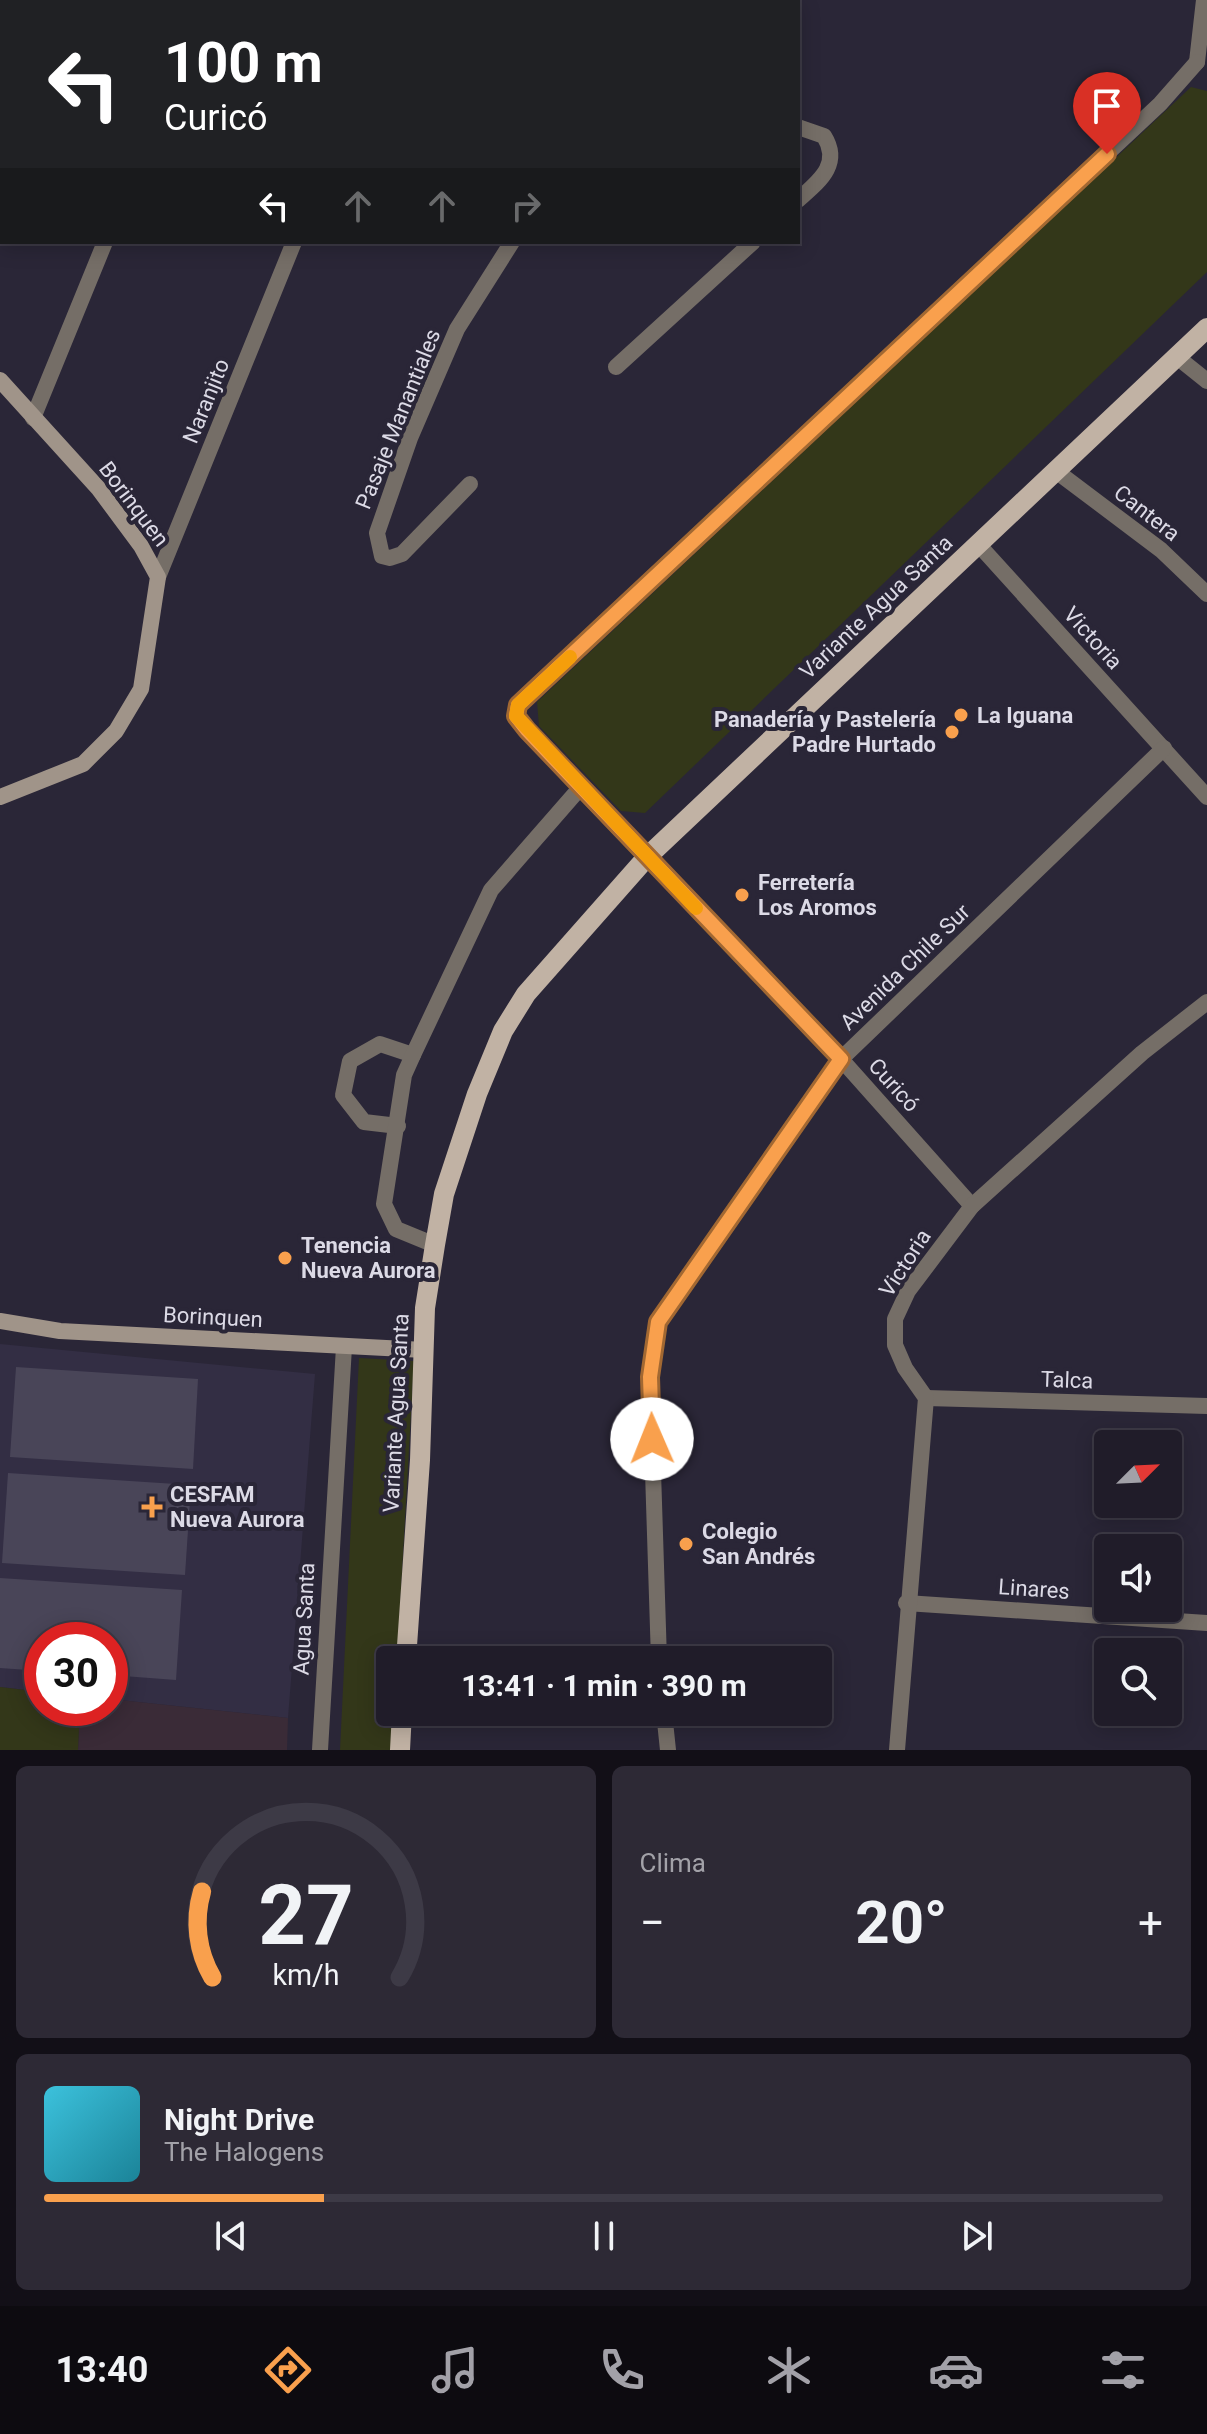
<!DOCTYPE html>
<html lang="es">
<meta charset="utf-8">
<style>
body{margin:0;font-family:Roboto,sans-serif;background:#2d2935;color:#f1f3f6;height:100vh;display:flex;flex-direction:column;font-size:30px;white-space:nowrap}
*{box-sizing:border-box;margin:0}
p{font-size:26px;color:#a2a1a8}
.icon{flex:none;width:44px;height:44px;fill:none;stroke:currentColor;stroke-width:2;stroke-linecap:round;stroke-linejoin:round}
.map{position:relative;height:1750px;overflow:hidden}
.sheet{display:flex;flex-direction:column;gap:16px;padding:16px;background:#120f17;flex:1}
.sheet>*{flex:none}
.guide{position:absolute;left:0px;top:0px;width:800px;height:244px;box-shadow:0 4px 20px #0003,0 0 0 2px #3d3a46;background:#202124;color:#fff;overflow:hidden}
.needle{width:52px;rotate:66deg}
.buttons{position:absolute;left:1094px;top:1430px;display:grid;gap:16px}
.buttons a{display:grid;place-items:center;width:88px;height:88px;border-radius:8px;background:#201c29;box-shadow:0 4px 20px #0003,0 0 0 2px #3d3a46;font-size:40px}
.speed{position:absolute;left:24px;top:1622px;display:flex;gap:16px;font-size:40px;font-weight:700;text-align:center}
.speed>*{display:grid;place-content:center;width:104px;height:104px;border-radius:50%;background:#201c29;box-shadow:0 4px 20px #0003,0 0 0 2px #3d3a46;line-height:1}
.speed .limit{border:12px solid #d22;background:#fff;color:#111}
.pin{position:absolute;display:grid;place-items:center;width:68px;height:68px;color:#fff;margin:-82px -34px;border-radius:50% 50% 50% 0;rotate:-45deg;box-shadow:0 0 8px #0007}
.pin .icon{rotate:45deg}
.me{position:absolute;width:88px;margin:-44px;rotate:359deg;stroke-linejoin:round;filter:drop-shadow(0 0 6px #0008)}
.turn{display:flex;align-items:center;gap:28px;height:168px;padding:0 32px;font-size:36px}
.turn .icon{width:104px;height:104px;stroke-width:2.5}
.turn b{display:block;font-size:56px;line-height:68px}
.lanes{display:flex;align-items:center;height:76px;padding:0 32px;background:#0003;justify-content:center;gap:40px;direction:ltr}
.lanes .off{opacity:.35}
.big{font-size:60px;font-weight:700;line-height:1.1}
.sheet .tile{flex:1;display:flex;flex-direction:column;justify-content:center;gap:12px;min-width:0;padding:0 28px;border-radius:12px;background:#2d2935}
.sheet .dial{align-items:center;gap:0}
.dial svg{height:208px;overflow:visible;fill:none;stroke:#3d3a46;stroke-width:7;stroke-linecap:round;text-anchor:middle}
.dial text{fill:#f1f3f6;stroke:none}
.song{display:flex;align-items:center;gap:24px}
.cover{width:96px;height:96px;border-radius:12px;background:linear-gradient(135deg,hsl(190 70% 55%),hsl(190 70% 35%))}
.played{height:8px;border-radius:4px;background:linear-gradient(90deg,#f9a04d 25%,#3d3a46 25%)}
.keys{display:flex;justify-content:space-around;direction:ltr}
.heat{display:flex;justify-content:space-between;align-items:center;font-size:44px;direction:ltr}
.sheet .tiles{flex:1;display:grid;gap:16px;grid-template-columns:1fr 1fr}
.tile:last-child{grid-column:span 2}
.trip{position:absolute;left:376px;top:1646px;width:456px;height:80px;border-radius:8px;background:#201c29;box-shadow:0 4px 20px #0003,0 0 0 2px #3d3a46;font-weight:700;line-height:80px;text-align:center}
.menu{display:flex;height:128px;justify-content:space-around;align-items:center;background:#0d0b10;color:#a2a1a8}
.menu .icon{width:56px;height:56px}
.menu .selected{color:#f9a04d}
.menu b{font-size:36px;color:#f1f3f6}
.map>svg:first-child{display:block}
</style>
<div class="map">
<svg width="1207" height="1750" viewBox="0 0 1207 1750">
<rect width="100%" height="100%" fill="#2a2637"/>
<path fill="#332e44" d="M0 1344 315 1374 288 1718 110 1699V1640H42V1692L0 1687Z"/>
<path fill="#3a2b37" d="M110 1699 288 1718 287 1750H78L80 1708H110Z"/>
<g fill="#333719">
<path d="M1191 87 1207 91V272L645 813 621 811 539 726 537 702Z"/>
<path d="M359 1358 414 1361 397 1660H390V1712H394L392 1750H340Z"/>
<path d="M0 1687 42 1692V1708H80L78 1750H0Z"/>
</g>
<g fill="#494558">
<path d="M16 1367 198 1379 193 1469 10 1457Z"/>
<path d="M8 1473 191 1485 185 1575 2 1563Z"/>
<path d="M0 1578 182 1590 176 1680 110 1675V1640H42V1671L0 1668Z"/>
</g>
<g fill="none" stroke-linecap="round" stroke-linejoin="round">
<g stroke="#756e67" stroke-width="16">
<path d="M398 1126 364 1122 343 1095 350 1061 380 1044 413 1055"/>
<path d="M435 1245 396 1229 384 1204 404 1075 413 1055 491 890 580 788"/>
</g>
<g stroke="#756e67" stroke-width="16">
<path d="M137 0 140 2"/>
<path d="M633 0 634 2"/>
<path d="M1197 62 1204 0"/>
<path d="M798 127 824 136C842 165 818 182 798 200"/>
<path d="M1177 357 1207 381"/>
<path d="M616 367 753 242"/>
<path d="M33 418 105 242"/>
<path d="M1056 471 1161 550 1207 594"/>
<path d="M470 484 402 554 390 558 382 556 377 533 410 438 457 329 512 242"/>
<path d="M978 544 1207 797"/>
<path d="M158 577 294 242"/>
<path d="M972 1206 841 1059 580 788 516 716 518 705 1160 104 1197 62"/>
<path d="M926 1398 1207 1406"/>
<path d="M906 1603 1207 1623"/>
<path d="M659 1660 650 1377 658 1322 841 1059 1164 748"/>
<path d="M664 1712 668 1750"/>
<path d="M320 1750 344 1347"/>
<path d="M897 1750 926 1398 905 1368 895 1345V1319L908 1291 972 1206 1142 1053 1207 1002"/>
</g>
<g stroke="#a09489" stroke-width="16">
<path d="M0 380 98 488 141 546 158 577 141 689 116 731 83 764 0 797"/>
<path d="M0 1321 60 1331 424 1350"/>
</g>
<g stroke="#c1b2a4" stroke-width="20">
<path d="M406 1660 420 1460 425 1308 435 1245 444 1194 477 1094 503 1031 526 994 647 857 1207 328"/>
<path d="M400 1750 402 1712"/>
</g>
</g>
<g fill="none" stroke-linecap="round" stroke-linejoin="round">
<defs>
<path id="route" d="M652 1439 650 1377 658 1322 841 1059 527 730 516 716 518 705 1107 154"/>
</defs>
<use href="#route" stroke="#a26832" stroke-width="20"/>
<use href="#route" stroke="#f9a04d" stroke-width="14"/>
<path stroke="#f59e0b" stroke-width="14" d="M570 657 518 705 516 716 696 908"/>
</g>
<g fill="#f9a04d" stroke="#2a2637" stroke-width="3">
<circle cx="961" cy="715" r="8"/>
<circle cx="952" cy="732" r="8"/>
<circle cx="742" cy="895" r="8"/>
<circle cx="285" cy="1258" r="8"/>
<path d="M148 1495h8v8h8v8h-8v8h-8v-8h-8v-8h8z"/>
<circle cx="686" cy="1544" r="8"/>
</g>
<g text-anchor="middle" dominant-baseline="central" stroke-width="8" stroke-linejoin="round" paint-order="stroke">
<g font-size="22" fill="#dcdae6" stroke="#2a2637">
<text transform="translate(206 401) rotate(-68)">Naranjito</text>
<text transform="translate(398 419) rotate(-68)">Pasaje Manantiales</text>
<text transform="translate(134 504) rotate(53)">Borinquen</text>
<text transform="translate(1147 513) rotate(38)">Cantera</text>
<text transform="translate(876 607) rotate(-43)">Variante Agua Santa</text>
<text transform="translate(1093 638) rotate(48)">Victoria</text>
<text transform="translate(905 967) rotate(-44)">Avenida Chile Sur</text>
<text transform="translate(894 1085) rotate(48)">Curicó</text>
<text transform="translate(905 1263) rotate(-57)">Victoria</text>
<text transform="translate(213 1317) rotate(3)">Borinquen</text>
<text transform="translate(1067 1380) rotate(2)">Talca</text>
<text transform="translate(396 1413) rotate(-87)">Variante Agua Santa</text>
<text transform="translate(1034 1589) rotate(4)">Linares</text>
<text transform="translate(304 1619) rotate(-87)">Agua Santa</text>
</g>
<g font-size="22" font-weight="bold" fill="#dcdae6" stroke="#2a2637" text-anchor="start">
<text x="977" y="715">La Iguana</text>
<text x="936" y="719" text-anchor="end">Panadería y Pastelería<tspan x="936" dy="25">Padre Hurtado</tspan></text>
<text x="758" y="882">Ferretería<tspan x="758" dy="25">Los Aromos</tspan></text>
<text x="301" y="1245">Tenencia<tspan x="301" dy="25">Nueva Aurora</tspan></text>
<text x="170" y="1494">CESFAM<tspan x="170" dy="25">Nueva Aurora</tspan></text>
<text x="702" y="1531">Colegio<tspan x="702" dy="25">San Andrés</tspan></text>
</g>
</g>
</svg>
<div class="buttons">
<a><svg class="needle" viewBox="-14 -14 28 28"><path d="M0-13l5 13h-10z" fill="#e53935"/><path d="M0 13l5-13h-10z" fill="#a2a1a8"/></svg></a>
<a><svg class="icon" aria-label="sound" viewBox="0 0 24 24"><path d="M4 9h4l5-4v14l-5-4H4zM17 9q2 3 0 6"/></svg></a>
<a><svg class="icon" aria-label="search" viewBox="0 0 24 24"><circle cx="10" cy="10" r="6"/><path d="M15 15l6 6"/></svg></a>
</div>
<div class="speed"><div class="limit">30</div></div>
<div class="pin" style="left:1107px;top:154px;background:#d93025"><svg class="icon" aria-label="arrive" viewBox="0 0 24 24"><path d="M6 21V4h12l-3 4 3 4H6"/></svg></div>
<svg class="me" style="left:652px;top:1439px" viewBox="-20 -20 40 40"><circle r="19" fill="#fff"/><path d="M0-13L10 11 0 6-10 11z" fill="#f9a04d"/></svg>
<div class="trip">13:41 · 1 min · 390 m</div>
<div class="guide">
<div class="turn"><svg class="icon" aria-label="left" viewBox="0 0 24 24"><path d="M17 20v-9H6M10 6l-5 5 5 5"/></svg><div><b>100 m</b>Curicó</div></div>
<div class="lanes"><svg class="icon" aria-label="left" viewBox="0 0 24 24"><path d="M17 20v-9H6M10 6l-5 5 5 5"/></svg><svg class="icon off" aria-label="ahead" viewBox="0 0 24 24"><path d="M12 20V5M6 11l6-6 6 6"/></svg><svg class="icon off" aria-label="ahead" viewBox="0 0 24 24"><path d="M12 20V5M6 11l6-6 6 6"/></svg><svg class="icon off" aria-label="right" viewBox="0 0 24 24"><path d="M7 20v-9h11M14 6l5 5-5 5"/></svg></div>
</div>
</div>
<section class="sheet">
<div class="tiles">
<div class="tile dial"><svg viewBox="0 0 100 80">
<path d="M14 69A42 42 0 1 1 86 69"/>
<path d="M14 69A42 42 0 0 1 10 36" stroke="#f9a04d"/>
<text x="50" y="56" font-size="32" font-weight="700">27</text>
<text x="50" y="72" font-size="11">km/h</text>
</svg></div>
<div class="tile"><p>Clima</p>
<div class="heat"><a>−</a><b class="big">20°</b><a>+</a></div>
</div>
<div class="tile">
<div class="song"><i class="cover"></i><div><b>Night Drive</b><p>The Halogens</p></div></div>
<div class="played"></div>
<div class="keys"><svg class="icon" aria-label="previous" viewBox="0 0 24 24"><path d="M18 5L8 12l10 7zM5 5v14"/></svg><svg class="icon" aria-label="pause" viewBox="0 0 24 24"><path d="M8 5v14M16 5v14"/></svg><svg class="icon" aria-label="next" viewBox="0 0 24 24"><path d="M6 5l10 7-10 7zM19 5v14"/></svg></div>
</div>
</div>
</section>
<nav class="menu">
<b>13:40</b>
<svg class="icon selected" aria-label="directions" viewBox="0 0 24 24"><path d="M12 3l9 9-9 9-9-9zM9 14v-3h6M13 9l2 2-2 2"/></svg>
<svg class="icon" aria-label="music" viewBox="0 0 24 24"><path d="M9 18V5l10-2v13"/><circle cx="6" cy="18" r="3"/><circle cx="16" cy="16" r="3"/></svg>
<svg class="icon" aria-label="phone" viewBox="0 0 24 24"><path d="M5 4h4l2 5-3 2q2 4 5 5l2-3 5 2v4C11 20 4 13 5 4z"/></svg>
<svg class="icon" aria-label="climate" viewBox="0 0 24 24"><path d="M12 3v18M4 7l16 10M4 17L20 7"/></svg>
<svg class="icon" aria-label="car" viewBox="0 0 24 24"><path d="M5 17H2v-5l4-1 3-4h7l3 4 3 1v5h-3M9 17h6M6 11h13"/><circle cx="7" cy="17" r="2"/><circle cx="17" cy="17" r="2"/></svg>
<svg class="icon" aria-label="filters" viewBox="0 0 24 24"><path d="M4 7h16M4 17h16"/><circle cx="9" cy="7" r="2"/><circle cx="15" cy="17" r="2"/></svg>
</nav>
